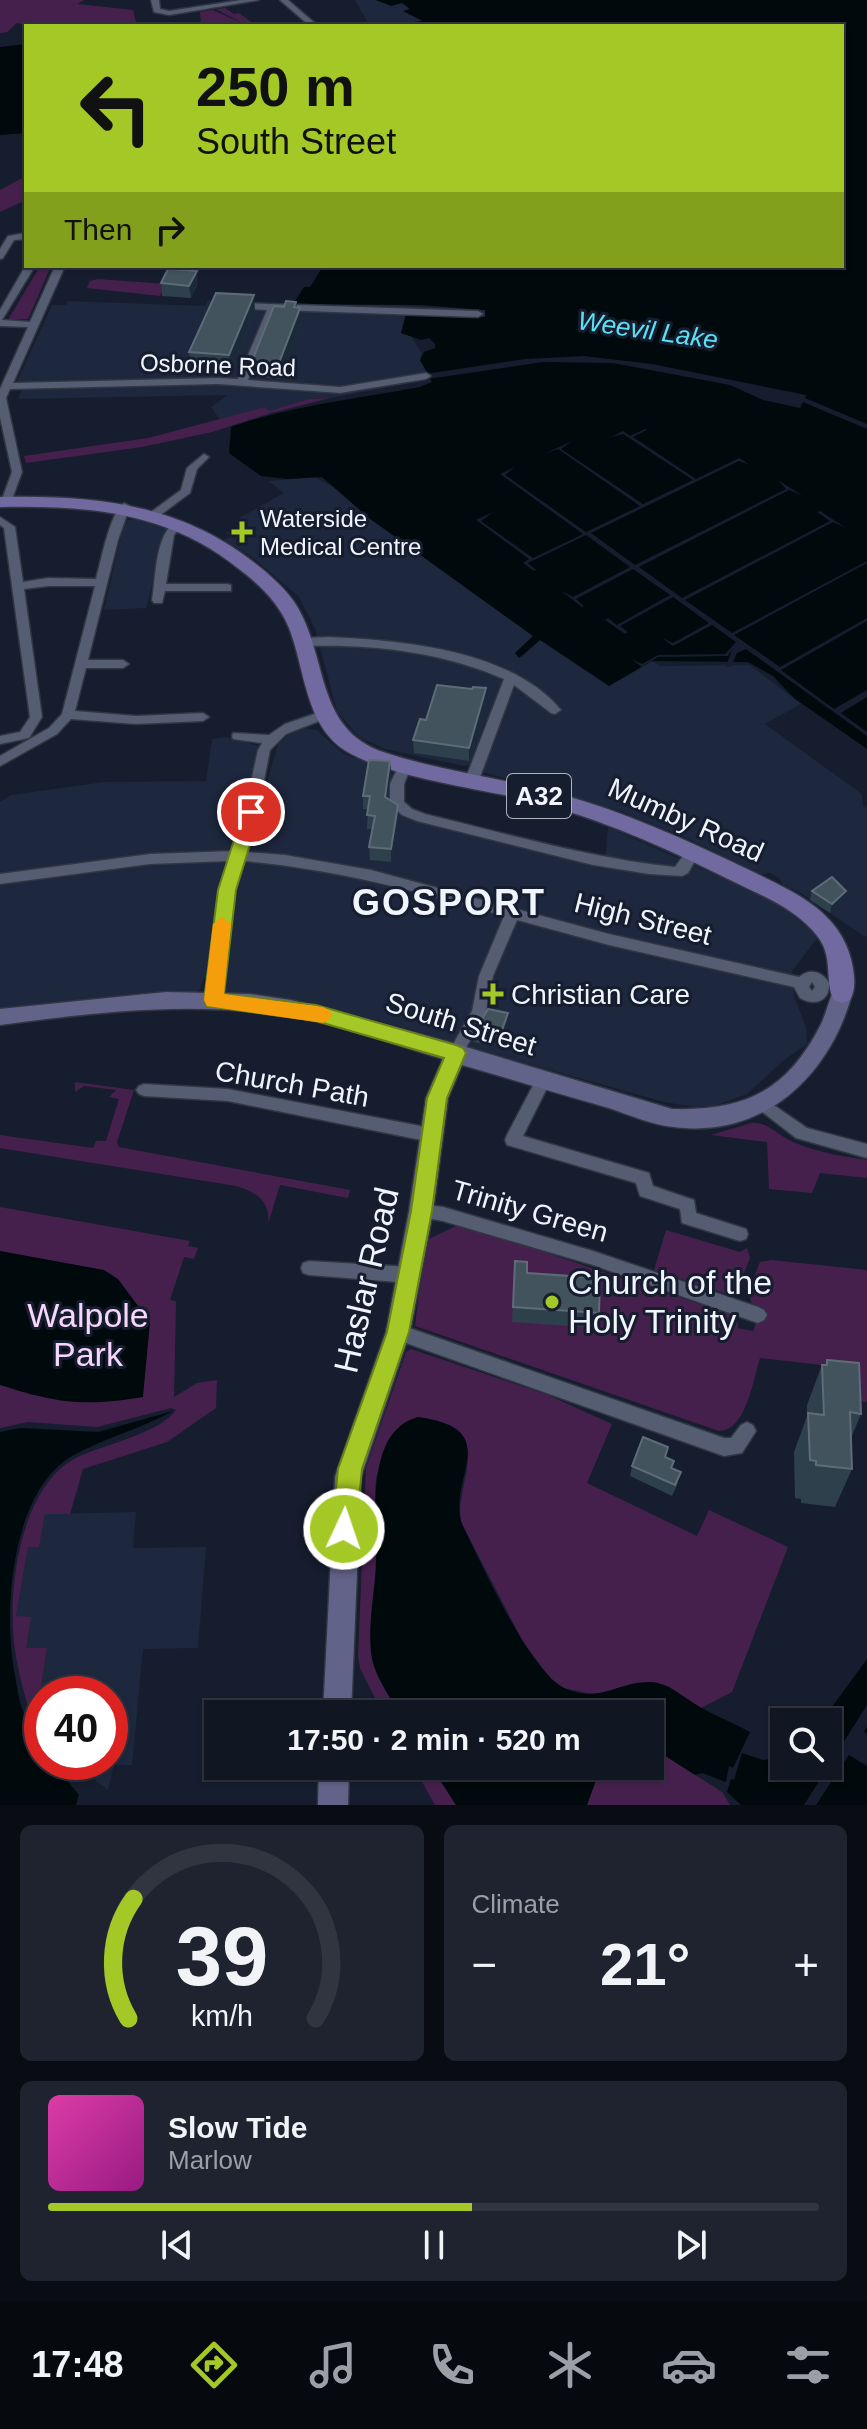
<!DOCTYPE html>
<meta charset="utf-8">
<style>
body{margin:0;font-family:Helvetica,sans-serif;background:#1e232f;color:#f1f3f6;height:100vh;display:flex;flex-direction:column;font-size:30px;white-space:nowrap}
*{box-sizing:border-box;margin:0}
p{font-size:26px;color:#9c9fa5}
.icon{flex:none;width:44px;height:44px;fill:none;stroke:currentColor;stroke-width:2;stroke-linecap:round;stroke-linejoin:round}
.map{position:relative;height:1805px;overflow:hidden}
.drawer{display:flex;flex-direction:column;gap:20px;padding:20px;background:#090c13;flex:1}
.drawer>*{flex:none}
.top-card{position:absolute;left:24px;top:24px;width:820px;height:244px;border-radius:0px;box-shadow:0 2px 6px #0004,0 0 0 2px #303540;background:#a4c825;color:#111;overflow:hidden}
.controls{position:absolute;left:770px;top:1708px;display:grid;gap:16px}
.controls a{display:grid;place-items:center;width:72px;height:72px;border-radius:0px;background:#101622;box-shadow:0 2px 6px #0004,0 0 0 2px #303540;font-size:40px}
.speed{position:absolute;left:24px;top:1676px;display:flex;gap:16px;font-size:40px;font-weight:700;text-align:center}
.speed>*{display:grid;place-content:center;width:104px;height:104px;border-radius:50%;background:#101622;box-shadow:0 2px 6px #0004,0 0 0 2px #303540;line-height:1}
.speed .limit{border:12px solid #d22;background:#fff;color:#111}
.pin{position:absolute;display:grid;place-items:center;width:68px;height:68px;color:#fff;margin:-34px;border:4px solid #fff;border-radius:50%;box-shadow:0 2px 8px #0007}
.me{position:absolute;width:88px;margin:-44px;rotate:3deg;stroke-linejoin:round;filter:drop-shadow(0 0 6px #0008)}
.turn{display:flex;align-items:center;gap:28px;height:168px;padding:0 40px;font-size:36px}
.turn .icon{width:104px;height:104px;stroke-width:2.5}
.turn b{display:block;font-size:56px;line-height:68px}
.then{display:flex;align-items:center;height:76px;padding:0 40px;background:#0003;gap:16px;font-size:30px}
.big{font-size:60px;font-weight:800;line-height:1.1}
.drawer .tile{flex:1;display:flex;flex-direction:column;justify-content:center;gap:12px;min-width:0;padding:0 28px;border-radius:12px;background:#1e232f}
.drawer .dial{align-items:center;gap:0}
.dial svg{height:208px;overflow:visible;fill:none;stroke:#303540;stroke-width:7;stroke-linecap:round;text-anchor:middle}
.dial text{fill:#f1f3f6;stroke:none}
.song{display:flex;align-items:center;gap:24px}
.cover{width:96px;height:96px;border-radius:12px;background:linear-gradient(135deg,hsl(320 70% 55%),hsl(310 70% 35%))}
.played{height:8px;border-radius:4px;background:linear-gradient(90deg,#a4c825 55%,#303540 55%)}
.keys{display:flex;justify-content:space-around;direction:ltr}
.heat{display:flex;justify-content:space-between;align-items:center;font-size:44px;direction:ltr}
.drawer .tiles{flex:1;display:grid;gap:20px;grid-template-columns:1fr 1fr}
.tile:last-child{grid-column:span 2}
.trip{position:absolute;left:204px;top:1700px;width:460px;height:80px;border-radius:0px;background:#101622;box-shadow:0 2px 6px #0004,0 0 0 2px #303540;font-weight:800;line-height:80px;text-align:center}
.dock{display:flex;height:128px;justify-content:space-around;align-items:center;background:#06090e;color:#9c9fa5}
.dock .icon{width:56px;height:56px}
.dock .on{color:#a4c825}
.dock b{font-size:36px;color:#f1f3f6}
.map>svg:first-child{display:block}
</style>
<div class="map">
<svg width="867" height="1805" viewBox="0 0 867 1805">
<rect width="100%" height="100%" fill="#161d2e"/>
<g fill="#1d273d">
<path d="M355 0H376L391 5 402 3 411 9 404 11 423 22 339 26 367 21Z"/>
<path d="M208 300 284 305H395L486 310 485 318 401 333 411 336 422 354 420 360 432 379 330 398 308 399 269 411 265 408 220 420 211 407 228 395 18 399 26 381H17L52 305H66L68 301 205 306Z"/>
<path d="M315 477 342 492 360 510 358 518 362 521 369 518 533 636 521 658 540 640 651 661 661 666 750 665 801 704 765 724 862 794 863 806 867 808V938L799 892 783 885 780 879 770 873 761 875 693 841 621 811 479 771 495 722 486 720 471 764 464 766 385 749 359 737 337 711 315 629 299 597 252 557 224 540 230 536 225 533 240 524 234 521 284 493 268 481Z"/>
<path d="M143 518 167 528 146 608 104 610 123 526 128 520Z"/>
<path d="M305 728 317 730 345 755 392 769 389 801 395 810 405 818 604 869 608 827 779 903 818 937 792 971 794 996 806 1027 807 1044 784 1060 747 1094 715 1106 694 1107 664 1102 374 1020 291 1001 234 995 222 991 220 978H204L200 989 192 994 119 996 0 1009V802L11 795 104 782 206 781 212 739 227 737 259 746 243 830 252 832 278 744 288 735Z"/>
<path d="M136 1512 133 1548 206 1547 198 1648 143 1649 132 1765H114L108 1790 72 1762H110V1694H42V1737L35 1727 47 1649 26 1648 16 1616 28 1546H39L45 1514Z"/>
</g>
<g fill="#46204d">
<path d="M0 0H84L77 4 133 10 137 26H31L17 23 7 32 0 33Z"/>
<path d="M225 8 234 14 239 13 254 24 250 25 252 26H206L201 23 200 12 213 10 246 25 216 9Z"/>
<path d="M26 176V200L0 212V190Z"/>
<path d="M40 266H51L28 319 8 320Z"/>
<path d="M98 279 166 284 160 296 87 288 90 281Z"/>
<path d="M330 398 271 413 212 432 142 447 26 463 24 456 148 438 265 407 269 411 308 399Z"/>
<path d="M75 1082 134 1090 117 1142 119 1147 350 1190 348 1198 280 1185 268 1224C271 1201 256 1192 236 1186L0 1148V1135L93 1148 96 1141H106L119 1099 109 1097 116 1090 84 1086 75 1092Z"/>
<path d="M751 1123C767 1121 777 1135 791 1141 815 1152 841 1156 867 1160V1178L820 1173 812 1193 769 1189 767 1142 711 1135Z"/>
<path d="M0 1207 190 1241 188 1246 198 1248 194 1259 184 1257 170 1300 176 1301 174 1397 197 1383 217 1380 216 1408 167 1442 83 1469 70 1514H45L39 1547H28L16 1616 31 1617 26 1648H47L35 1727C26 1702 19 1676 15 1650 6 1593 20 1484 78 1457 103 1445 162 1432 176 1410L171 1408 97 1427 28 1422 0 1428Z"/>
<path d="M460 1224 729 1314 737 1319 738 1328 753 1331 761 1310 751 1302 749 1290 760 1262 771 1260 867 1270V1402L842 1399 840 1367 760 1358C753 1380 746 1431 719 1431L415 1326 425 1241Z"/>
<path d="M666 1230 740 1252 747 1248 750 1258 737 1291 727 1294 654 1270Z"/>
<path d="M411 1349 548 1395 612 1424 587 1483 697 1536 709 1510 788 1547 732 1692 701 1708 668 1686 643 1683 596 1695 564 1688 551 1679 523 1642 462 1524C452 1497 486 1445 454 1431 442 1425 425 1423 412 1419L403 1424 386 1449 376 1478 375 1490 376 1557 372 1658 400 1714H383L360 1668 358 1656 366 1468 406 1352Z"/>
<path d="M650 1746 722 1792 730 1805H587L601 1766H650Z"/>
<path d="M413 1766H431L456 1805H435Z"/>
</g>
<g fill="#00090c">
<path d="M376 0H867V749L794 698 773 676 748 662 652 661 609 686 540 640 519 658 515 653 533 636 369 518 322 477 287 479 261 476 229 453 231 427C293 405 356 399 420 387L432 382 420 360 424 352 435 348V344L429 338 421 340 401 333 406 314 485 317V310L422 305 293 304 304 287H310L323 266H842V26H378L423 21 403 11 410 9 402 3 391 6Z"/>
<path d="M26 44V133L0 135V47Z"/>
<path d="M0 1251 104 1270 118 1279 150 1322 143 1397C85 1407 56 1403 0 1385Z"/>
<path d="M173 1411C141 1429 104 1438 72 1456 12 1491 3 1608 14 1670 16 1682 18 1694 21 1706 28 1726 42 1741 42 1762H52L79 1795 76 1805H0V1432L20 1428 98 1432Z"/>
<path d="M418 1417C507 1429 446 1479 462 1524 480 1561 531 1675 566 1689 601 1703 619 1681 651 1682 669 1683 684 1698 700 1707 716 1716 733 1723 750 1732L733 1768 729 1766 726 1782 702 1773 695 1775 650 1746V1714H400C390 1697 376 1678 372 1659 367 1631 374 1595 376 1567 378 1525 362 1432 418 1417Z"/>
<path d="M867 1659V1805H741L727 1792 731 1779 734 1780 742 1753 763 1760 784 1757V1766H828V1722H821Z"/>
<path d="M431 1766H601L587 1805H456Z"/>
</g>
<g fill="#161d2e">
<path d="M584 356 652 364 806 395 805 398 867 424V429L803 402 800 408 763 400 730 385 613 363 543 362 428 379 425 374 525 359Z"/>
<path d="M645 429 647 430 633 437 696 479 739 458 750 465 739 461 591 533 635 565 786 489 778 480 803 496 789 490 639 567 682 598 830 521 817 512 820 511 846 528 833 522 685 600 732 633 867 561V563L734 635 780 667 867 618V621L781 670 834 709 867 690V697L841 713 867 732V736L746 649 737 653 731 667H726L732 649 728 656 658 657 642 667 631 659 642 664 658 655 725 654 736 642 712 625 673 646 662 638 673 643 709 623 673 597 620 626 628 632 625 634 605 620 608 618 617 625 670 595 633 569 576 599 584 606 582 607 561 591 573 597 630 567 586 535 528 563 536 570 534 571 523 563 529 559 476 520 493 512 481 521 533 558 583 534 500 474 515 467 505 475 586 532 640 506 558 449 544 454 572 441 561 449 643 504 693 480 623 434 611 437 623 431 630 436Z"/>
<path d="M867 1705V1726L864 1732 867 1734V1766L849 1755 816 1805H804Z"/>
</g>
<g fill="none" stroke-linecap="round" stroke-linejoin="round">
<defs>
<g id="street">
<path d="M151 0H159L160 9 169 11 241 0H259L169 15 154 12Z"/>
<path d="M280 0H288L318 26H310Z"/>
<path d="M26 233V239L14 240 3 258 0 259V249L8 236Z"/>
<path d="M26 265 35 266 2 320 30 322 55 266H65L13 383 218 378 238 379 267 310 236 308V304L239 303 478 311 483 314 478 317 276 310 248 380 340 387 426 373 431 376 426 379 340 393 218 384 10 389 6 398 22 472 11 502 6 505 1 502 12 472 0 417V389L28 327 0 326V310Z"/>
<path d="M204 454 209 457 197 469 190 493 159 516H151V512L181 490 187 468Z"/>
<path d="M124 503 130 506 118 540 88 660H123L129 664 123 668H86L75 711 136 716 203 713 209 717 203 721 136 724 71 719 57 734 0 766V756L49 728 62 714 95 586H48L24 589 42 717 29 738 0 744V736L20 732 30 717 4 528 0 525V517L15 527 23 582 48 578 96 579C101 561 110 512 124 503Z"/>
<path d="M178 520 184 523 174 535 166 584H227L231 585V591H165L162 603H154L152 600C156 576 155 532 178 520Z"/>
<path d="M328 637C401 640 512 650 561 710L555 714 551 713 514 685 479 780 472 785 467 783 465 780 504 679C442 652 373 644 305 646L299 642 305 638Z"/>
<path d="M323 711 327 712 329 715 327 718 286 734 270 750 254 831 247 852 285 855 371 870 609 934 799 977C810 968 822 971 829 983 830 1002 814 1006 800 998L794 987 609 945 517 920 493 976 486 1011 461 1057 456 1059 451 1057 448 1053 472 1011 479 976 504 916C418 891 333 869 244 861L234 890 221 1000 219 1004H209L207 1000 220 890 230 861 150 864 0 884V874L150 854 233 851 240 831 258 750 262 743 233 739 232 736 233 733 269 735 285 724ZM812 982 815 987 812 991 809 987Z"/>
<path d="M406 760 412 764 404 784V802L412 809 425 814C508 834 590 858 675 867L688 849 693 847 700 852 688 873 682 876 649 874 593 865 417 821 402 815 390 804V784L401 761Z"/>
<path d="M543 1074 548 1076 551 1080 523 1136 649 1173 653 1186 694 1200 696 1213 746 1229 748 1234 746 1239 740 1241 682 1223 680 1209 640 1196 636 1183 507 1145 505 1140 507 1135 538 1076Z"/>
<path d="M144 1084 228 1089 431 1128 437 1130 439 1135 437 1140 431 1142 228 1101 144 1096 139 1094 136 1090 139 1086Z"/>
<path d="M762 1097 807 1128 867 1144V1158L796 1138 757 1108 754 1103 757 1098Z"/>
<path d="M421 1204 443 1207 593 1251 758 1307 764 1310 767 1315 764 1320 758 1323 593 1265 443 1221 415 1216 413 1211 415 1206Z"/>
<path d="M309 1261 410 1267 416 1270 418 1275 416 1280 410 1283 309 1275 303 1273 301 1268 303 1263Z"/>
<path d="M398 1324 724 1438H731L741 1425 747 1422 753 1425 756 1431 742 1453 724 1456 392 1338 389 1332 392 1326Z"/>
</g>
<g id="secondary">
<path d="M842 986 849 988 852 994C830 1076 763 1139 674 1127 652 1125 630 1115 609 1108 560 1094 511 1079 462 1065L448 1098 433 1211 410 1332 361 1477 351 1714H323L335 1477 386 1332 409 1211 426 1098 443 1059C392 1044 341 1024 288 1016 192 1001 96 1012 0 1025V1009L166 992 250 994 291 1000 456 1044 672 1109C742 1111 785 1093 819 1028 826 1016 828 1001 835 988Z"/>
<path d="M319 1766H349L348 1805H318Z"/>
</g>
<path id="primary" d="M0 497C90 495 178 503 252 561 269 574 287 589 298 608 328 660 316 729 383 752 440 771 502 778 560 794 625 812 684 839 745 868 787 889 838 908 851 959 854 972 857 988 850 1000L842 1003 834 1000C824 982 834 958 818 937 796 908 760 895 728 879 664 847 601 819 532 801 481 789 388 777 346 751 305 726 305 668 289 628 279 603 260 585 239 569 169 512 87 505 0 507Z"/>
</defs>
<use href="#street" stroke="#323643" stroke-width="3"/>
<use href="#secondary" stroke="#323643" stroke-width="3"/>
<use href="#primary" stroke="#323643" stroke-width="3"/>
<use href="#street" fill="#545d71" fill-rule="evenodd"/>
<use href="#secondary" fill="#626389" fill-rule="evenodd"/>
<use href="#primary" fill="#716aa0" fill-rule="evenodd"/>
</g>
<g fill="#2d404b">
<path d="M161 283H198L191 298 162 296Z"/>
<path d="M296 302 301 324 281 379 253 377 252 361 284 307Z"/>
<path d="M255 311 230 372 191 369 189 352Z"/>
<path d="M486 702 469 761 414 753 413 740 426 720Z"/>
<path d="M390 761 391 774 387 798 398 805V818L391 862 370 860 369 847 372 829H367L368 809H363V796Z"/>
<path d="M812 891 843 899 830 913 810 900Z"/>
<path d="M508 1013V1021L501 1042 493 1046 473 1042V1033Z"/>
<path d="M515 1261 527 1273 599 1313 597 1328 512 1322Z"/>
<path d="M827 1360 861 1414 851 1438 852 1469 835 1507 801 1503V1499L795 1498 794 1452 807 1416V1405L822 1365H825Z"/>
<path d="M666 1457 674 1461 672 1468 678 1483 672 1496 630 1476 632 1466Z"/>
</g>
<g fill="#1b2a38">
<path d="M197 271 198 283 191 298 189 286Z"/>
<path d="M254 295 255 311 230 372 229 355Z"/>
<path d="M296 302 297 316 300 308 301 324 281 379 279 363Z"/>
<path d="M486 688V702L469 761V748Z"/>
<path d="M390 761 391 774 385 810V797Z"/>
<path d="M398 805V818L391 862V849Z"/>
<path d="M846 891 843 899 830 913 832 904Z"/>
<path d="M508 1013V1021L501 1042 493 1046V1038Z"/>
</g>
<g fill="#42535e" stroke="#5d6c77" stroke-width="2">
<path d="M168 269 197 271 189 286 161 283Z"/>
<path d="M216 293 254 295 229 355 189 352Z"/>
<path d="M286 301 296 302 294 307 300 308 279 363 252 361 274 306 284 307Z"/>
<path d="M437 685 472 689 473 687 486 688 469 748 413 740 420 719 426 720Z"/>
<path d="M369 760 390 761 385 797 398 805 391 849 369 847 375 816 367 815 370 796H363Z"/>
<path d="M832 877 846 891 832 904 812 891Z"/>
<path d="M488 1009 508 1013 501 1033 493 1038 473 1033Z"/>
<path d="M515 1261 527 1262V1273L600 1278 599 1313 513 1307Z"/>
<path d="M827 1360 859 1363 861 1414 850 1412 852 1469 816 1465V1461L810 1460 808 1413 824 1415 822 1365H827Z"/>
<path d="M643 1437 668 1447 665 1457 674 1461 671 1468 681 1472 675 1485 632 1466Z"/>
</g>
<path fill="#a4c825" stroke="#6b8218" stroke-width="2" d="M251 805 260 812 236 890 224 994 316 1005 456 1045 463 1048 466 1053 447 1098 432 1211 409 1332 362 1469 356 1529 353 1538 344 1541 335 1538 332 1529 338 1469 387 1332 411 1211 427 1098 444 1058 316 1021 207 1006 204 1000 218 890 243 812Z"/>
<path fill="#f59e0b" d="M222 917 231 924 224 994 323 1007 329 1010 332 1015 329 1020 323 1023 207 1006 204 1000 213 924Z"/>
<g fill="#a4c825" stroke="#161d2e" stroke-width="3">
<path d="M238 520h8v8h8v8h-8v8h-8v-8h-8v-8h8z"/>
<path d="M489 982h8v8h8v8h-8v8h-8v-8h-8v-8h8z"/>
<circle cx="552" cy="1302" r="8"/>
</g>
<g text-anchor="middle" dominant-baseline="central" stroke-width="6" stroke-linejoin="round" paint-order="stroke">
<g font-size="24" fill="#eff4fd" stroke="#161d2e">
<text transform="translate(218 365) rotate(2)">Osborne Road</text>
</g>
<g font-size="24" fill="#eff4fd" stroke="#161d2e" text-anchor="start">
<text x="260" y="518">Waterside<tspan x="260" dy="28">Medical Centre</tspan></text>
</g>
<g font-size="26" font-style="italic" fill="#5ce1f4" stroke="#161d2e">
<text transform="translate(648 330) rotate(8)">Weevil Lake</text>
</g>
<rect fill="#161d2e" stroke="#aeb4bf" stroke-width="2" x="507" y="774" width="64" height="44" rx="6"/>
<g font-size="26" font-weight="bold" fill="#eff4fd">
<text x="539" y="796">A32</text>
</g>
<g font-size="28" fill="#eff4fd" stroke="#161d2e">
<text transform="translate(686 820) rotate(24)">Mumby Road</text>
<text transform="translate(643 919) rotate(14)">High Street</text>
<text transform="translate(461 1024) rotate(17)">South Street</text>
<text transform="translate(292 1084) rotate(10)">Church Path</text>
<text transform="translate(530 1211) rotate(16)">Trinity Green</text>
</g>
<g font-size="28" fill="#eff4fd" stroke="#161d2e" text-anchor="start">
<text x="511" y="994">Christian Care</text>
</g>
<g font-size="34" fill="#eff4fd" stroke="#161d2e">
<text transform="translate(366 1280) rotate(-77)">Haslar Road</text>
</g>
<g font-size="34" fill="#eff4fd" stroke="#161d2e" text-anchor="start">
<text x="568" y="1282">Church of the<tspan x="568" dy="39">Holy Trinity</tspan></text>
</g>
<g font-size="34" fill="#f6d7fb" stroke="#161d2e">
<text x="88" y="1315">Walpole<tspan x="88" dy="39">Park</tspan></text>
</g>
<g font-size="36" font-weight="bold" letter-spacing="2" fill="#eff4fd" stroke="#161d2e">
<text x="449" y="902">GOSPORT</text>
</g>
</g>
</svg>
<div class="controls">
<a><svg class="icon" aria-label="search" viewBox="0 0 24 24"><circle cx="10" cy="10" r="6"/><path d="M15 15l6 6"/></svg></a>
</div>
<div class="speed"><div class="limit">40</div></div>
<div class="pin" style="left:251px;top:812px;background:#d93025"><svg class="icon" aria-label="arrive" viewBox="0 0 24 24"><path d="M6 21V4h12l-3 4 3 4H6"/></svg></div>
<svg class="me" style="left:344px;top:1529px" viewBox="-20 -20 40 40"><circle r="17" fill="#a4c825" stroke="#fff" stroke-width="3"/><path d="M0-11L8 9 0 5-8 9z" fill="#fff"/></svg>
<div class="trip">17:50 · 2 min · 520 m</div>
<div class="top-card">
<div class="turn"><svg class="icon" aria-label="left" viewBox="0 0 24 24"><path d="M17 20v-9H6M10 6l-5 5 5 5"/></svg><div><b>250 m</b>South Street</div></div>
<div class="then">Then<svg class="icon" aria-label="right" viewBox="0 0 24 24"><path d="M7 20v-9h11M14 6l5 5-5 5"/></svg></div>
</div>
</div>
<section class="drawer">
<div class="tiles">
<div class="tile dial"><svg viewBox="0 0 100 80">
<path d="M14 69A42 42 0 1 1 86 69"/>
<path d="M14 69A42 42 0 0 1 16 23" stroke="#a4c825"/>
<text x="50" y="56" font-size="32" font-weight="700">39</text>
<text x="50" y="72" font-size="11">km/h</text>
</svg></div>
<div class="tile"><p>Climate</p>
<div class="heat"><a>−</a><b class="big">21°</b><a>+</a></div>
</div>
<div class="tile">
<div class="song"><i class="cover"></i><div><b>Slow Tide</b><p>Marlow</p></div></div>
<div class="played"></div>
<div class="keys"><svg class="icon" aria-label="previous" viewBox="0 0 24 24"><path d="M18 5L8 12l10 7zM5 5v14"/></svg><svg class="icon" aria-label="pause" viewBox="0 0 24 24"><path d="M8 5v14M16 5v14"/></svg><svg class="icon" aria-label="next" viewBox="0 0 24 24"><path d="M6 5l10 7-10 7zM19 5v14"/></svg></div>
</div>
</div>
</section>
<nav class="dock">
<b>17:48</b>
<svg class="icon on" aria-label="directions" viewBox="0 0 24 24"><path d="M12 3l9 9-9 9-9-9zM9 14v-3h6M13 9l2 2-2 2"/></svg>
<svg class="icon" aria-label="music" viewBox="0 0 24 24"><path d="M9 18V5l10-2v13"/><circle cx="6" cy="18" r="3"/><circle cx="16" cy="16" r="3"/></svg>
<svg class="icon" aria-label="phone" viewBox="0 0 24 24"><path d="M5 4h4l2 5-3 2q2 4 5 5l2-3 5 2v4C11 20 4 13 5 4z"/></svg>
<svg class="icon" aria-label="climate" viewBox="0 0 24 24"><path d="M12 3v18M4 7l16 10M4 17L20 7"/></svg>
<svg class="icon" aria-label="car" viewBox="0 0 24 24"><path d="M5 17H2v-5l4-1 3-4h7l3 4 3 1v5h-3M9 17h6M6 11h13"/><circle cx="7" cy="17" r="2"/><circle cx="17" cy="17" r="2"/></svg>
<svg class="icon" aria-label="filters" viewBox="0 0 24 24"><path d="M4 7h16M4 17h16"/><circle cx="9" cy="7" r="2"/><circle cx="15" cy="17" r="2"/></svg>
</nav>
